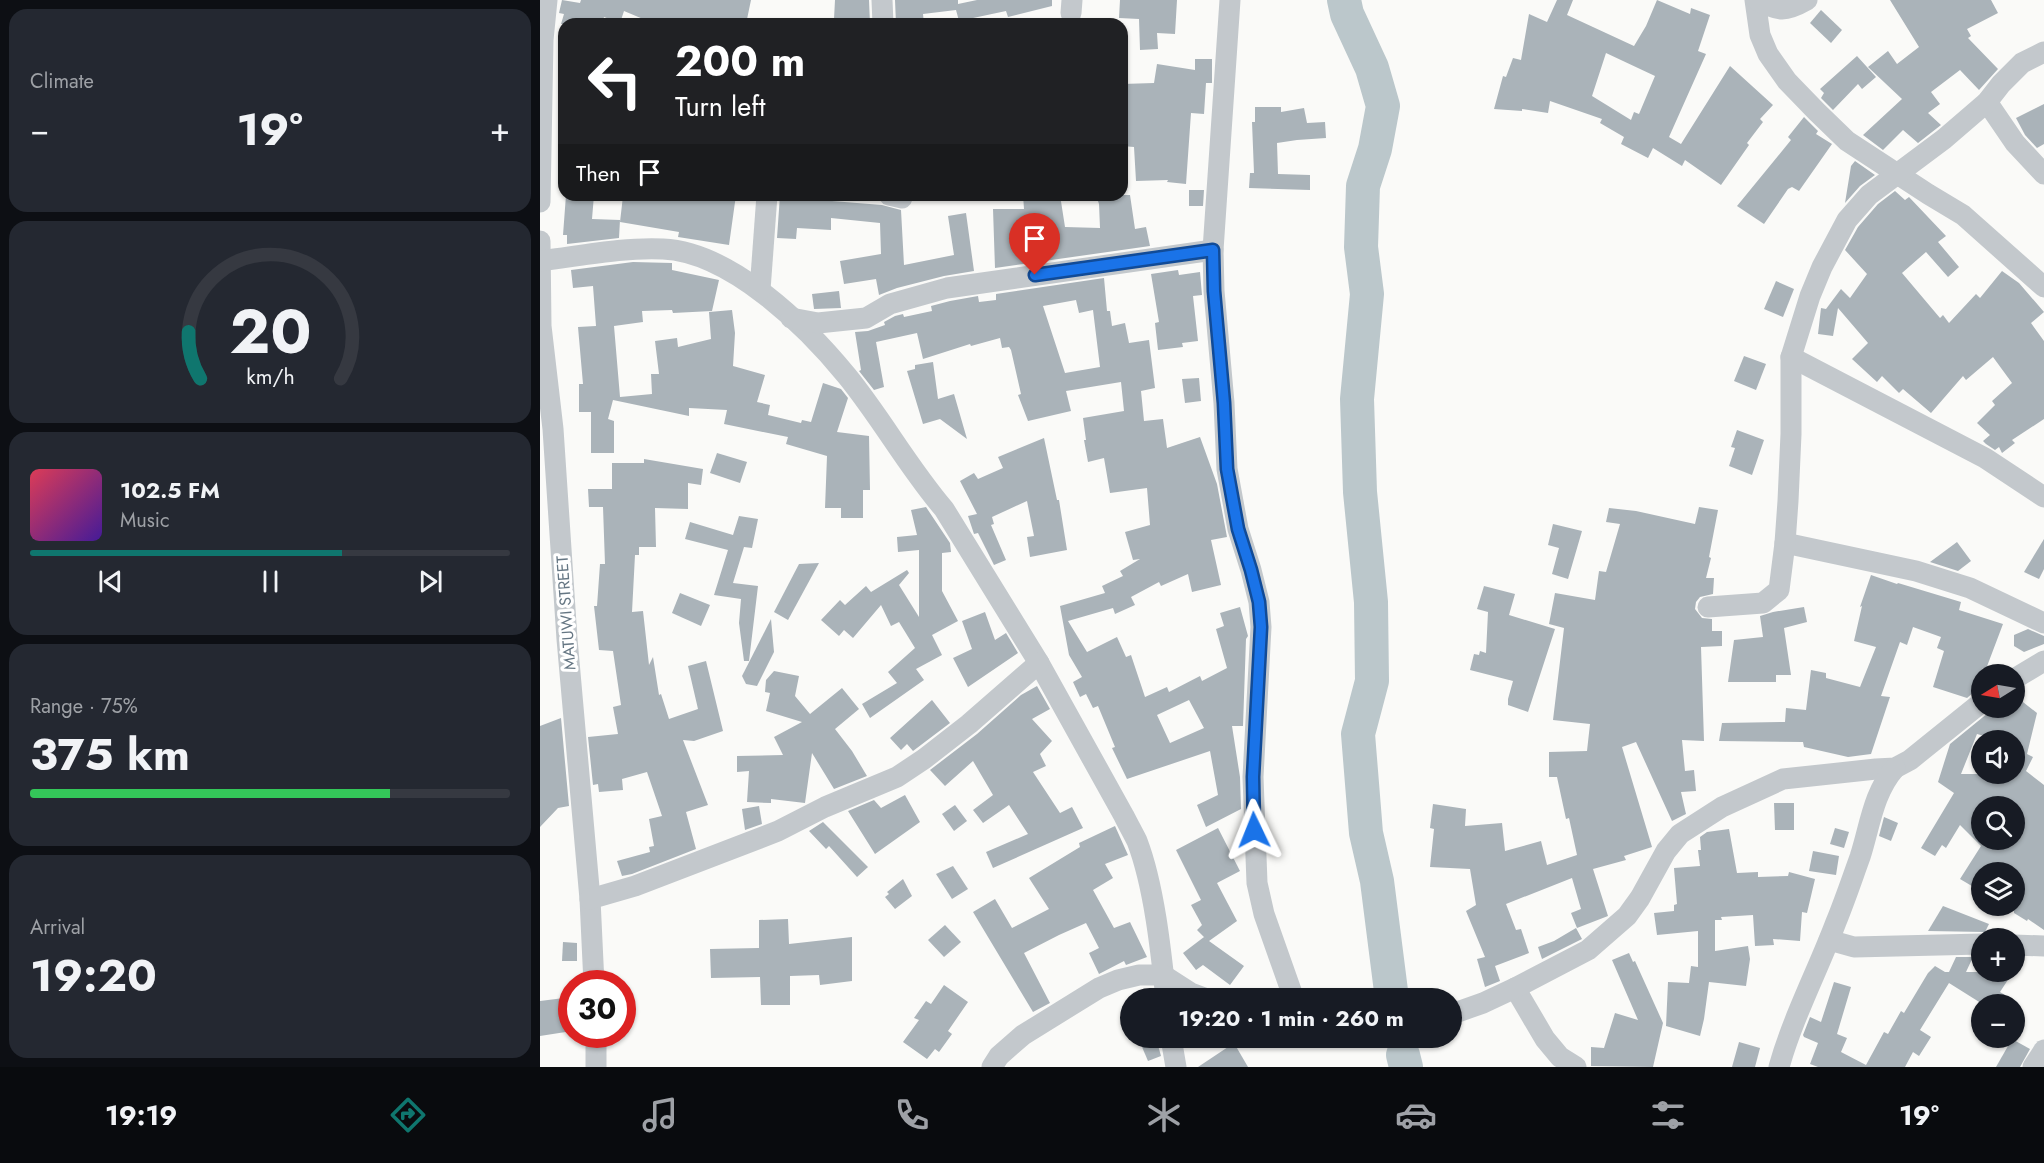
<!DOCTYPE html>
<meta charset="utf-8">
<style>
body{margin:0;font-family:Jost,sans-serif;background:#242831;color:#f1f3f6;height:100vh;display:flex;flex-direction:column;font-size:22px;white-space:nowrap}
*{box-sizing:border-box;margin:0}
p{font-size:20px;color:#9ea1a6}
.icon{flex:none;width:33px;height:33px;fill:none;stroke:currentColor;stroke-width:2;stroke-linecap:round;stroke-linejoin:round}
.map{position:relative;flex:1;overflow:hidden}
.sheet{display:flex;flex-direction:column;gap:9px;padding:9px;background:#0d0f14;width:540px}
.sheet>*{flex:none}
.guide{position:absolute;left:18px;top:18px;width:570px;height:183px;border-radius:18px;box-shadow:0 2px 4px #0004;background:#202124;color:#fff;overflow:hidden}
.needle{width:39px;rotate:259deg}
.fabs{position:absolute;left:1431px;top:664px;display:grid;gap:12px}
.fabs a{display:grid;place-items:center;width:54px;height:54px;border-radius:50%;background:#171b24;box-shadow:0 2px 4px #0004;font-size:30px}
.speed{position:absolute;left:18px;top:970px;display:flex;gap:12px;font-size:30px;font-weight:700;text-align:center}
.speed>*{display:grid;place-content:center;width:78px;height:78px;border-radius:50%;background:#171b24;box-shadow:0 2px 4px #0004;line-height:1}
.speed .limit{border:9px solid #d22;background:#fff;color:#111}
.pin{position:absolute;display:grid;place-items:center;width:51px;height:51px;color:#fff;margin:-62px -26px;border-radius:50% 50% 50% 0;rotate:-45deg;box-shadow:0 0 6px #0007}
.pin .icon{rotate:45deg}
.me{position:absolute;width:66px;margin:-33px;rotate:358deg;stroke-linejoin:round;filter:drop-shadow(0 0 4px #0008)}
.turn{display:flex;align-items:center;gap:21px;height:126px;padding:0 18px;font-size:27px}
.turn .icon{width:78px;height:78px;stroke-width:2.5}
.turn b{display:block;font-size:42px;line-height:51px}
.then{display:flex;align-items:center;height:57px;padding:0 18px;background:#0003;gap:12px;font-size:22px}
.big{font-size:45px;font-weight:700;line-height:1.1}
.sheet .tile{flex:1;display:flex;flex-direction:column;justify-content:center;gap:9px;min-width:0;padding:0 21px;border-radius:18px;background:#242831}
.sheet .dial{align-items:center;gap:0}
.dial svg{height:156px;overflow:visible;fill:none;stroke:#363941;stroke-width:7;stroke-linecap:round;text-anchor:middle}
.dial text{fill:#f1f3f6;stroke:none}
.song{display:flex;align-items:center;gap:18px}
.cover{width:72px;height:72px;border-radius:9px;background:linear-gradient(135deg,hsl(350 70% 55%),hsl(260 70% 35%))}
.played{height:6px;border-radius:3px;background:linear-gradient(90deg,#0f766e 65%,#363941 65%)}
.keys{display:flex;justify-content:space-around;direction:ltr}
.heat{display:flex;justify-content:space-between;align-items:center;font-size:33px;direction:ltr}
.charge{height:9px;border-radius:4px;background:linear-gradient(90deg,#34c759 75%,#363941 0)}
.trip{position:absolute;left:580px;top:988px;width:342px;height:60px;border-radius:30px;background:#171b24;box-shadow:0 2px 4px #0004;font-weight:700;line-height:60px;text-align:center}
.tabs{display:flex;height:96px;justify-content:space-around;align-items:center;background:#090b0e;color:#9ea1a6}
.tabs .icon{width:42px;height:42px}
.tabs .selected{color:#0f766e}
.tabs b{font-size:27px;color:#f1f3f6}
main{display:flex;flex:1;min-height:0}
.map>svg:first-child{display:block}
</style>
<main>
<section class="sheet">
<div class="tile"><p>Climate</p>
<div class="heat"><a>−</a><b class="big">19°</b><a>+</a></div>
</div>
<div class="tile dial"><svg viewBox="0 0 100 80">
<path d="M14 69A42 42 0 1 1 86 69"/>
<path d="M14 69A42 42 0 0 1 8 45" stroke="#0f766e"/>
<text x="50" y="56" font-size="32" font-weight="700">20</text>
<text x="50" y="72" font-size="11">km/h</text>
</svg></div>
<div class="tile">
<div class="song"><i class="cover"></i><div><b>102.5 FM</b><p>Music</p></div></div>
<div class="played"></div>
<div class="keys"><svg class="icon" aria-label="previous" viewBox="0 0 24 24"><path d="M18 5L8 12l10 7zM5 5v14"/></svg><svg class="icon" aria-label="pause" viewBox="0 0 24 24"><path d="M8 5v14M16 5v14"/></svg><svg class="icon" aria-label="next" viewBox="0 0 24 24"><path d="M6 5l10 7-10 7zM19 5v14"/></svg></div>
</div>
<div class="tile"><p>Range · 75%</p><b class="big">375 km</b><div class="charge"></div></div>
<div class="tile"><p>Arrival</p><b class="big">19:20</b></div>
</section>
<div class="map">
<svg width="1504" height="1067" viewBox="0 0 1504 1067">
<rect width="100%" height="100%" fill="#fafaf8"/>
<g fill="none" stroke-linecap="round" stroke-linejoin="round">
<g stroke="#bbc7cb" stroke-width="34">
<path d="M804 0 807 14 832 68 843 106 835 149 823 186 821 247 827 294 817 399 820 492 831 602 832 681 818 734 826 833 837 881 852 999"/>
<path d="M863 1055 866 1067"/>
</g>
</g>
<g fill="#aab3b9" fill-rule="evenodd">
<path d="M22 0 40 3 41 0H211L206 24H156L134 20 133 24H115L84 11 80 23 64 17 62 24H21L24 14 19 13Z"/>
<path d="M295 0H329L330 24H320V20L294 19Z"/>
<path d="M355 0H418V4L437 0H512V6L468 17 466 11 419 21 416 10 383 14 384 24H356Z"/>
<path d="M580 0H637L635 34 617 33 618 49 600 50 599 19 579 18Z"/>
<path d="M1017 0H1033L1027 15 1094 46 1106 26 1117 0 1150 14 1151 8 1170 15 1158 51 1166 54 1129 137 1141 144 1190 66 1233 105 1220 119 1223 122 1207 143 1209 145 1181 185 1145 160 1142 166 1113 148 1108 158 1081 144 1084 137 1060 123 1062 119 1010 101 1008 113 982 109V111L954 109 963 76 966 77 973 58 981 60 989 14 1007 22ZM1066 53 1115 76 1099 114 1094 112 1091 120 1052 96Z"/>
<path d="M1350 0H1451L1458 13 1427 29 1431 36 1428 38 1458 69 1439 90 1420 70 1391 92 1400 104 1388 113 1401 125 1378 143 1363 130 1343 150 1323 135 1362 99 1328 67 1348 51 1357 64 1379 47Z"/>
<path d="M1281 10 1302 30 1291 43 1270 23Z"/>
<path d="M1317 56 1336 77 1322 89 1318 84 1293 110 1281 98 1284 93 1280 89Z"/>
<path d="M655 59H672V83H666L664 114 651 113 646 184 627 182 628 180 596 181 594 147 582 146V84L614 83 617 64 655 70Z"/>
<path d="M1504 104V144L1497 148 1485 135 1476 118Z"/>
<path d="M715 107H741V112L764 108 767 123 785 122 786 138 757 140 737 143 738 174 770 175V190L709 188 710 173H714L712 122H715Z"/>
<path d="M1264 117 1278 131 1276 134 1292 144 1259 191 1252 187 1248 189 1224 224 1197 206 1251 140 1248 137Z"/>
<path d="M1315 161 1335 175 1320 186 1305 203 1311 166Z"/>
<path d="M649 190H664L663 206H649Z"/>
<path d="M1355 191 1365 200 1369 197 1406 236 1398 242 1419 267 1408 277 1386 252 1362 273 1400 318 1403 315 1409 323 1436 294 1440 298 1462 271 1479 283 1504 312 1491 323 1504 341V419L1472 440 1475 443 1462 453 1459 447 1455 450 1446 444 1443 441 1450 435 1437 423 1455 405 1452 401 1472 383 1453 357 1426 380 1423 376 1391 413 1363 389 1359 393 1342 376 1337 382 1312 359 1328 343 1298 308 1293 336 1278 334 1281 308 1286 309 1301 289 1310 298 1327 274 1305 250 1318 227 1338 204Z"/>
<path d="M26 195H54L52 219 80 220 79 238 27 244V235H23Z"/>
<path d="M129 195H196L189 245 138 237 139 232 80 222 83 196 128 201Z"/>
<path d="M240 195H293L292 201 342 205 361 210 364 265 414 255 408 216 426 213 434 271 404 276 357 288 339 295 336 279 304 284 300 261 341 254 340 223 291 218V230L257 228 256 239 237 238Z"/>
<path d="M483 195H520L525 227 560 228 559 204 556 195H590L595 229 606 227 610 246 455 268 453 209H484Z"/>
<path d="M93 262 132 263V270L179 280 172 311 133 313 132 310 102 311 103 322 74 326 80 397 112 394 111 374H119L115 341 137 338 138 347 171 339 169 312 192 310 195 333 193 366 225 375 217 402 230 405 228 415 261 423 262 420 271 422 283 383 301 389 308 398 297 432 329 436 330 490H323V518H301V508H285L287 456 246 444 248 437 184 424 187 410 149 408V416L73 400 68 419 74 421V453H51V412H39V384H43L38 327 56 326 53 286 33 288 31 270Z"/>
<path d="M638 270 639 275 660 272 662 295 653 296 658 341 642 343 643 347 618 350 615 323 619 322 611 274Z"/>
<path d="M564 278 567 311H570L572 326 585 323 589 343 609 340 615 388 601 391 604 421 623 419 627 448 660 437 677 484 687 537 671 540 681 585 652 592 648 574 621 586 619 582 591 597 595 605 575 614 573 608 528 621 547 652 577 637 586 657 591 655 605 697 627 687 629 692 660 676 662 681 687 668 676 629 684 626 680 613 700 607 708 636 706 639 703 726H692L700 777 701 809 666 827 657 805 678 795 670 751 587 779 572 748 575 747 558 706 553 708 546 694 540 697 533 682 542 677 529 655 520 606 565 593 562 586 583 576 580 571 600 559 593 560 585 532 610 525 607 488 570 493 564 458 548 462 544 440H546L543 418 584 411 581 382 526 391 531 411 488 421 478 395 481 394 471 350 469 347 462 348 460 338 431 346 430 344 383 359 377 333 336 342 344 387 334 390 319 371 321 370 315 332 328 331 345 325 344 322 355 316 363 314 364 317 392 311 391 306 410 301 438 296 439 302 456 300V294ZM536 300 539 313 553 310 560 367 525 373 503 306ZM649 700 664 728 630 743 617 715Z"/>
<path d="M1236 281 1254 289 1243 317 1224 309Z"/>
<path d="M299 291 301 308 274 309 272 294Z"/>
<path d="M1204 356 1226 364 1216 390 1194 381Z"/>
<path d="M393 362 398 399 414 394 427 439 400 419 383 424 367 371 375 369V365Z"/>
<path d="M659 378 661 401 645 403 642 379Z"/>
<path d="M1197 430 1224 440 1212 475 1189 466 1195 448 1191 447Z"/>
<path d="M504 438 517 500H519L527 550 490 557 487 537 494 536 487 501 452 517 454 524 451 525 466 560 454 565 438 533 434 534 428 516 437 514 420 481 434 473 438 479 463 468 458 457Z"/>
<path d="M177 453 207 462 200 483 170 473Z"/>
<path d="M104 459 163 469 161 485 148 483V509L115 508 116 547H99V555H95L92 612 103 611 109 665 113 657 119 695 121 694 129 719 158 709 148 666 166 661 183 731 154 741 143 740 168 805 146 812 156 849 92 874 82 876 77 861 110 852 109 847 114 846 109 819 122 816 107 772 82 779 83 790 59 792 58 784 53 785 48 737 78 734 73 707 81 705 73 651 59 650 54 606H57L60 564H65L63 507H49L48 489H72V463H104Z"/>
<path d="M386 507 410 543 411 552 402 553V591L418 621 392 635 402 655 376 669 384 680 330 718 322 704 357 683 348 672 375 648 359 622 351 626 341 605 313 638 304 630 299 636 281 620 300 600 305 605 326 586 331 592 367 570 369 573 359 585 379 617V550L358 552 357 537 377 535 371 510Z"/>
<path d="M1159 507 1178 510 1169 557 1171 558 1166 578H1174L1173 594 1160 597 1156 602 1155 609 1162 618 1172 619V631H1182V646L1161 647 1164 741 1142 740 1145 771 1154 770 1156 791 1141 792 1146 814 1132 821 1096 742 1082 747 1112 847 1084 856 1086 860 1053 869 1068 916 1037 928 1031 913 1041 909 1032 878 966 904 976 930 981 929 989 953 955 966 960 981 945 987 937 959 945 957 926 911 936 905 930 869 890 867 894 829 890 828 893 804 926 809 925 826 962 823 965 851 1001 841 1007 865 1037 855 1029 818 1026 819 1017 777H1009V752L1047 751 1050 724 1013 720 1024 628 1009 624 1015 593 1055 600 1059 571 1066 572 1080 524 1066 522 1069 508 1096 511 1155 524Z"/>
<path d="M199 516 218 519 212 548 204 547 193 583 218 586 209 661H204L199 623 201 599 174 595 188 550 145 539 150 522 193 535Z"/>
<path d="M1013 524 1042 531 1028 579 1012 574 1019 548 1008 545Z"/>
<path d="M1504 539V569L1499 579 1484 572Z"/>
<path d="M1417 542 1431 561 1418 571 1390 562Z"/>
<path d="M279 563 248 620 234 612 259 564Z"/>
<path d="M1331 575 1357 584 1358 583 1421 602 1419 610 1463 624 1446 669 1443 668 1434 692 1427 698 1393 687 1404 651 1397 648 1401 637 1373 627 1367 645 1360 642 1341 696 1350 697 1331 754 1308 757 1264 747 1263 742 1179 741 1182 723 1245 722 1246 708 1266 710 1271 670 1286 673V678L1320 687 1336 647 1314 641 1322 606 1320 607Z"/>
<path d="M944 586 975 594 969 615 1015 629 988 712 968 705V699L973 681 930 670 934 654 939 655 940 651 946 653 948 612 937 609Z"/>
<path d="M140 593 170 605 161 626 132 613Z"/>
<path d="M1264 607 1267 622 1244 628 1251 675H1236V682H1188L1194 640 1223 637 1220 616 1233 612Z"/>
<path d="M445 612 455 640 466 633 478 653 428 687 413 658 432 649 422 621Z"/>
<path d="M231 619 234 652 217 686 206 684 202 676Z"/>
<path d="M1488 629 1504 636V644L1484 652 1474 646V635Z"/>
<path d="M234 671 259 676 255 696 270 714 302 688 319 709 295 729 312 751 327 776 294 789 272 753 265 803 231 799V803L207 802 209 771 197 772V756L243 755 234 737 262 722 226 711 230 693 225 692 226 680Z"/>
<path d="M497 686 510 709 492 719 512 741 500 754 506 766 493 772 520 813 532 807 543 828 453 868 446 852 488 834 469 805 443 823 433 810 453 795 433 761 405 786 390 770 437 734 481 695Z"/>
<path d="M1474 695 1497 713 1487 754 1493 757 1486 771 1504 785V930L1488 919 1487 921 1474 913V873H1442V892L1420 879 1441 846 1420 825 1406 848 1402 845 1395 856 1381 848 1414 793 1398 782 1410 744 1448 713 1452 715 1457 708H1474ZM1437 734 1462 741H1474V774H1421ZM1442 807H1474V840H1445L1442 845Z"/>
<path d="M392 700 410 723 373 751 367 744 361 750 350 738Z"/>
<path d="M21 718 29 806 18 808 0 827V726Z"/>
<path d="M365 795 380 822 335 854 308 811 334 800 341 808Z"/>
<path d="M1234 803H1254V830H1235Z"/>
<path d="M415 805 427 821 414 831 402 814Z"/>
<path d="M219 806 222 824 205 830 202 809Z"/>
<path d="M1344 817 1358 823 1351 841 1339 836Z"/>
<path d="M283 822 328 867 317 877 289 846 286 849 269 831Z"/>
<path d="M575 826 588 855 565 864 573 878 553 890 574 928 590 922 607 957 586 965 584 961 559 974 549 953 559 948 546 923 519 935 484 953 510 1003 493 1012 433 912 455 899 472 928 509 909 489 878 540 847 539 843Z"/>
<path d="M678 828 700 871 677 883 697 921 669 941 704 966 690 985 663 965 656 970 643 953 664 937 666 939 657 930 662 925 651 905 661 900 636 850Z"/>
<path d="M1295 828 1309 832 1304 848 1290 844Z"/>
<path d="M1189 829 1197 873 1218 872V877L1248 876 1249 872 1275 879 1267 913 1262 912 1260 941 1233 939 1234 945 1215 946 1213 915 1181 917 1182 920H1175V951L1208 946 1210 959 1206 986 1169 982 1164 1019 1160 1036 1126 1026 1128 982 1149 983 1151 966 1158 967V931L1117 935 1114 913 1134 911V905L1137 904 1134 868 1160 866 1158 850H1161L1160 837 1167 832Z"/>
<path d="M1273 851 1299 856 1296 875 1269 871Z"/>
<path d="M413 866 428 889 412 899 396 874Z"/>
<path d="M363 879 372 896 355 909 345 897 349 894 347 892Z"/>
<path d="M1403 906 1449 924 1445 932 1388 931Z"/>
<path d="M248 919 249 944 312 937V981L280 985 279 975 250 976V1005H221L220 977 171 978 170 949 219 948V920Z"/>
<path d="M405 925 421 942 404 957 388 940Z"/>
<path d="M1036 928 1042 939 1002 959 998 947 1014 941Z"/>
<path d="M23 942 37 943V961H22Z"/>
<path d="M1089 953 1093 962 1095 961 1123 1023 1113 1067 1051 1066V1047L1064 1048 1075 1013 1098 1020 1072 960Z"/>
<path d="M1416 957H1433L1426 972H1473L1460 992 1465 995 1458 1005H1444L1409 983 1380 1030 1391 1037 1379 1056 1373 1052 1365 1067H1278L1270 1064 1278 1043 1264 1037 1263 1035 1270 1017 1281 1022 1294 982 1311 987 1297 1034 1307 1038 1301 1052 1326 1065 1344 1032 1348 1034 1361 1011 1364 1013 1388 973 1395 966 1405 972H1409Z"/>
<path d="M404 985 428 1002 408 1031 412 1034 399 1052 395 1049 387 1059 363 1042 379 1020 374 1018 386 1001 391 1004Z"/>
<path d="M32 997V1031L0 1036V1001Z"/>
<path d="M609 1038H616L621 1056 608 1061 599 1040Z"/>
<path d="M1472 1039 1490 1049 1480 1067H1456Z"/>
<path d="M1199 1042 1220 1048 1215 1067H1192Z"/>
<path d="M694 1043 708 1067H658Z"/>
</g>
<g fill="none" stroke-linecap="round" stroke-linejoin="round">
<g stroke="#c3c8cc" stroke-width="21">
<path d="M342 0 343 24"/>
<path d="M690 0 673 250 674 291 684 403 687 469 698 529 711 570 719 602 721 627 713 777 717 883 724 914 754 999"/>
<path d="M1215 0 1220 35 1228 54 1247 81 1277 112 1307 141 1388 194 1423 215 1504 287"/>
<path d="M1217 0C1239 12 1246 12 1267 0"/>
<path d="M531 13 532 0"/>
<path d="M1447 102 1475 143 1504 174"/>
<path d="M349 195 362 198"/>
<path d="M0 202 3 40 7 0"/>
<path d="M0 241 1 326 13 429 27 639 50 899 54 984"/>
<path d="M0 261C41 256 83 247 123 249 191 252 266 326 307 376 342 419 368 467 404 509L499 663 584 816C588 824 593 833 597 841 614 885 621 951 626 999"/>
<path d="M220 290 227 195"/>
<path d="M251 318 278 323 326 318 350 304 407 288 673 250"/>
<path d="M1251 357 1445 458 1504 497"/>
<path d="M1245 543 1376 571 1430 588 1504 623"/>
<path d="M1168 607 1223 603 1239 590 1245 543 1248 501 1251 434V357L1270 296 1282 267 1307 220 1329 195 1404 139 1447 102 1461 84 1482 63 1504 52"/>
<path d="M1474 679 1504 661"/>
<path d="M50 899 95 886 238 831 285 807 357 777 384 759 429 724 499 663"/>
<path d="M1289 940 1314 947 1442 944"/>
<path d="M1474 945 1504 946"/>
<path d="M975 988 1005 1039 1020 1057 1036 1067"/>
<path d="M912 1014 943 1003 975 988 1048 950 1087 916 1100 898 1126 851 1140 834 1182 807 1243 779 1336 769 1355 768 1370 760 1442 702"/>
<path d="M56 1035V1067"/>
<path d="M631 1038 636 1067"/>
<path d="M452 1067 459 1056 483 1035 559 988 578 980 599 975H623L651 993 667 999"/>
<path d="M1239 1067C1253 1017 1278 970 1296 922 1305 900 1312 879 1320 857 1330 826 1333 793 1355 768"/>
<path d="M1493 1067 1504 1050"/>
</g>
</g>
<g fill="none" stroke-linecap="round" stroke-linejoin="round">
<defs>
<path id="route" d="M495 275 673 250 674 291 684 403 687 469 698 529 711 570 719 602 721 627 713 777 714 830"/>
</defs>
<use href="#route" stroke="#114b97" stroke-width="15"/>
<use href="#route" stroke="#1a73e8" stroke-width="10"/>
</g>
<g text-anchor="middle" dominant-baseline="central" stroke-width="6" stroke-linejoin="round" paint-order="stroke">
<g font-size="16" fill="#657683" stroke="#fff">
<text transform="translate(26 613) rotate(-94)">MATUWI STREET</text>
</g>
</g>
</svg>
<div class="fabs">
<a><svg class="needle" viewBox="-14 -14 28 28"><path d="M0-13l5 13h-10z" fill="#e53935"/><path d="M0 13l5-13h-10z" fill="#9ea1a6"/></svg></a>
<a><svg class="icon" aria-label="sound" viewBox="0 0 24 24"><path d="M4 9h4l5-4v14l-5-4H4zM17 9q2 3 0 6"/></svg></a>
<a><svg class="icon" aria-label="search" viewBox="0 0 24 24"><circle cx="10" cy="10" r="6"/><path d="M15 15l6 6"/></svg></a>
<a><svg class="icon" aria-label="layers" viewBox="0 0 24 24"><path d="M12 4l9 5-9 5-9-5zM3 14l9 5 9-5"/></svg></a>
<a>+</a>
<a>−</a>
</div>
<div class="speed"><div class="limit">30</div></div>
<div class="pin" style="left:495px;top:275px;background:#d93025"><svg class="icon" aria-label="arrive" viewBox="0 0 24 24"><path d="M6 21V4h12l-3 4 3 4H6"/></svg></div>
<svg class="me" style="left:714px;top:830px" viewBox="-20 -20 40 40"><path d="M0-17L14 15 0 8-14 15z" fill="#1a73e8" stroke="#fff" stroke-width="4"/></svg>
<div class="trip">19:20 · 1 min · 260 m</div>
<div class="guide">
<div class="turn"><svg class="icon" aria-label="left" viewBox="0 0 24 24"><path d="M17 20v-9H6M10 6l-5 5 5 5"/></svg><div><b>200 m</b>Turn left</div></div>
<div class="then">Then<svg class="icon" aria-label="arrive" viewBox="0 0 24 24"><path d="M6 21V4h12l-3 4 3 4H6"/></svg></div>
</div>
</div>
</main>
<nav class="tabs">
<b>19:19</b>
<svg class="icon selected" aria-label="directions" viewBox="0 0 24 24"><path d="M12 3l9 9-9 9-9-9zM9 14v-3h6M13 9l2 2-2 2"/></svg>
<svg class="icon" aria-label="music" viewBox="0 0 24 24"><path d="M9 18V5l10-2v13"/><circle cx="6" cy="18" r="3"/><circle cx="16" cy="16" r="3"/></svg>
<svg class="icon" aria-label="phone" viewBox="0 0 24 24"><path d="M5 4h4l2 5-3 2q2 4 5 5l2-3 5 2v4C11 20 4 13 5 4z"/></svg>
<svg class="icon" aria-label="climate" viewBox="0 0 24 24"><path d="M12 3v18M4 7l16 10M4 17L20 7"/></svg>
<svg class="icon" aria-label="car" viewBox="0 0 24 24"><path d="M5 17H2v-5l4-1 3-4h7l3 4 3 1v5h-3M9 17h6M6 11h13"/><circle cx="7" cy="17" r="2"/><circle cx="17" cy="17" r="2"/></svg>
<svg class="icon" aria-label="filters" viewBox="0 0 24 24"><path d="M4 7h16M4 17h16"/><circle cx="9" cy="7" r="2"/><circle cx="15" cy="17" r="2"/></svg>
<b>19°</b>
</nav>
